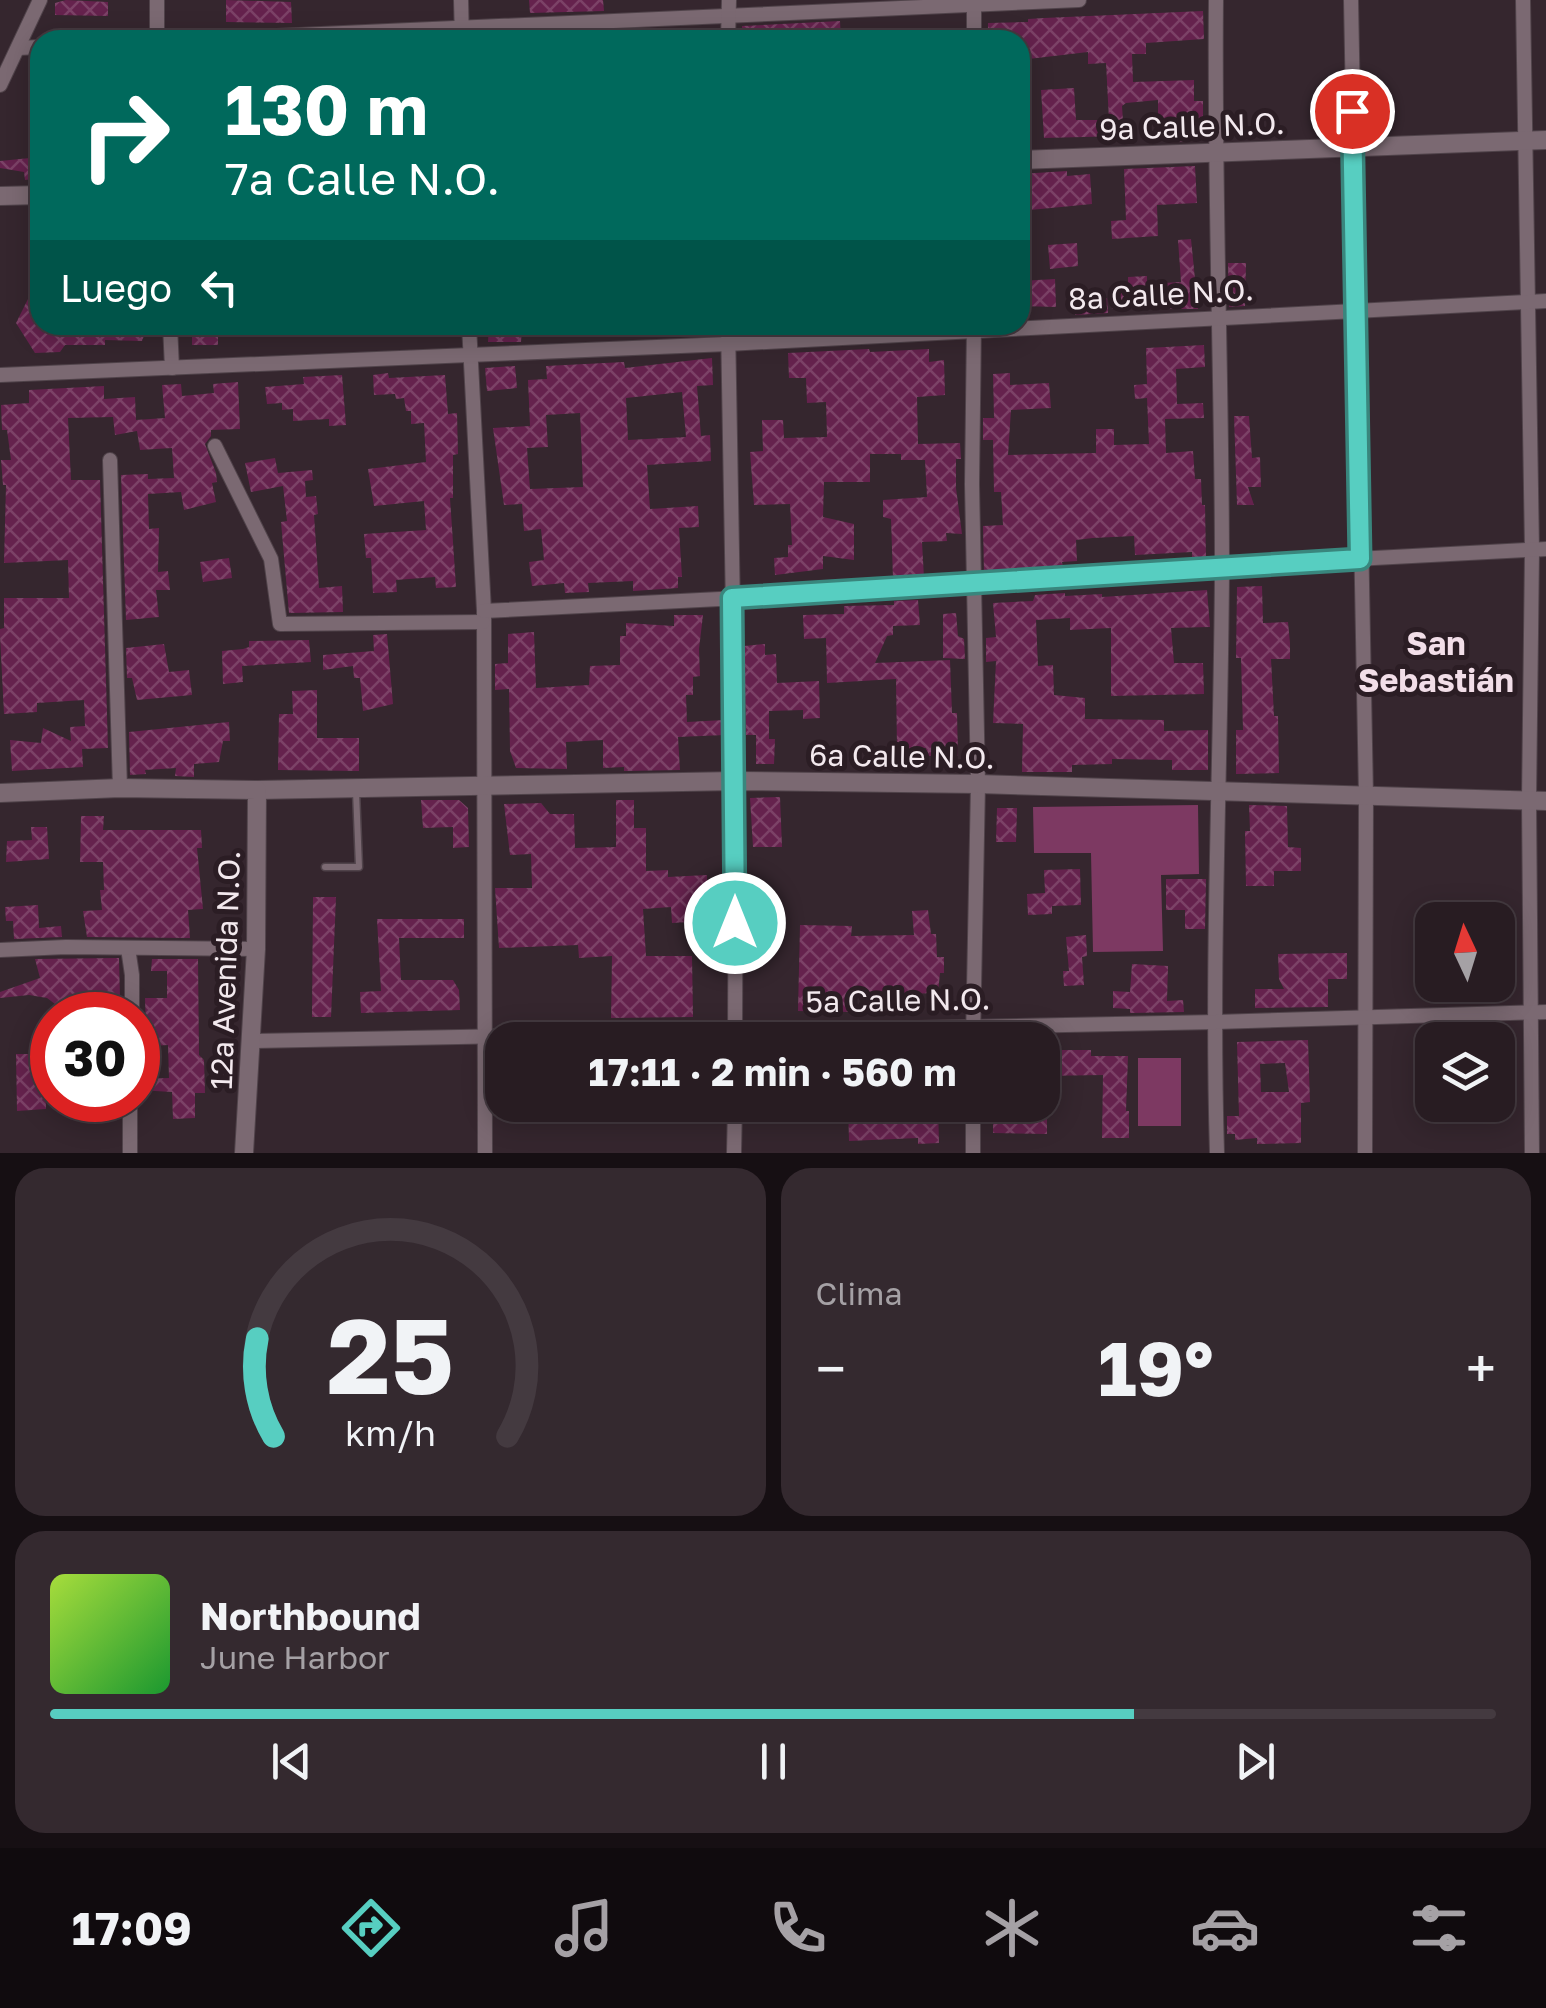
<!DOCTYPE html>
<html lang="es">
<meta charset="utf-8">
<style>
body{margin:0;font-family:"Golos Text",sans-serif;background:#34292f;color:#f1f3f6;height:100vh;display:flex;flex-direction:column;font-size:38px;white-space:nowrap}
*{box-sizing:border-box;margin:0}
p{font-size:32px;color:#a5a1a5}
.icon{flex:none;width:55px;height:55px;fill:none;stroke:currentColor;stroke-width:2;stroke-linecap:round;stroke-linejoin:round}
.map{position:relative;height:1153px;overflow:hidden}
.side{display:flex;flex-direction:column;gap:15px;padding:15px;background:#160f13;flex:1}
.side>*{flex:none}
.banner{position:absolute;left:30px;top:30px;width:1000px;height:305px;border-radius:30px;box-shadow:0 5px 25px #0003,0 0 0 2px #443a40;background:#00695c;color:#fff;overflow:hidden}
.needle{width:65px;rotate:356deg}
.buttons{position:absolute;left:1415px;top:902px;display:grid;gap:20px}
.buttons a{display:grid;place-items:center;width:100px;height:100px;border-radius:20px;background:#281c22;box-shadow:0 5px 25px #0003,0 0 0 2px #443a40;font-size:50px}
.speed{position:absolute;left:30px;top:992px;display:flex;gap:20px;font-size:50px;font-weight:700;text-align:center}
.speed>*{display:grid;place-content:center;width:130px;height:130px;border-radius:50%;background:#281c22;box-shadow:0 5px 25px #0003,0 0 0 2px #443a40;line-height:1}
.speed .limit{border:15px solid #d22;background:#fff;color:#111}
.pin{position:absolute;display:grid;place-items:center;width:85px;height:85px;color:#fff;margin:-42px;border:5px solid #fff;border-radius:50%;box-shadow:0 2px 10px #0007}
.me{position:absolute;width:110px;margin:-55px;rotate:0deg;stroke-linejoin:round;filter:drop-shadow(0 0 8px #0008)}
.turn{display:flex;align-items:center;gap:35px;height:210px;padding:0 30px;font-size:45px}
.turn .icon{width:130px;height:130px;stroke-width:2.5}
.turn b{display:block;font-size:70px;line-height:85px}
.then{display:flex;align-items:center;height:95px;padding:0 30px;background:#0003;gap:20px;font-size:38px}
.big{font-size:75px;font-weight:700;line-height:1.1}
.side .card{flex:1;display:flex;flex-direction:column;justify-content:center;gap:15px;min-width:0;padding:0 35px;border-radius:30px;background:#34292f}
.side .dial{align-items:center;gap:0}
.dial svg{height:260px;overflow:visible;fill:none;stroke:#443a40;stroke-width:7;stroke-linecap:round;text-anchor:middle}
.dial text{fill:#f1f3f6;stroke:none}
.song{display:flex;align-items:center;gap:30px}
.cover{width:120px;height:120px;border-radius:15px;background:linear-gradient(135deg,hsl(80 70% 55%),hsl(130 70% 35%))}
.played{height:10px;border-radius:5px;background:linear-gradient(90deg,#57cec1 75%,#443a40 75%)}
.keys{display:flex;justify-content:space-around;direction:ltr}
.heat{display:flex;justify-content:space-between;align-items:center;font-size:55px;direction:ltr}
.side .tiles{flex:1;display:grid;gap:15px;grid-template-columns:1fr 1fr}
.card:last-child{grid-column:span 2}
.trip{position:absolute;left:485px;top:1022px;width:575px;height:100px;border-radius:30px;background:#281c22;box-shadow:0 5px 25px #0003,0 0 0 2px #443a40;font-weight:700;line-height:100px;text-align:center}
.menu{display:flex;height:160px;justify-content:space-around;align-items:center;background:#100b0e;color:#a5a1a5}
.menu .icon{width:70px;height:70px}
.menu .selected{color:#57cec1}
.menu b{font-size:45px;color:#f1f3f6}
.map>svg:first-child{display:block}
</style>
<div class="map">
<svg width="1546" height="1153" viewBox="0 0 1546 1153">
<defs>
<pattern id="building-cross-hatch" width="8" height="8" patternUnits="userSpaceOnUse" patternTransform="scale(2.5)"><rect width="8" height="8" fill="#65224d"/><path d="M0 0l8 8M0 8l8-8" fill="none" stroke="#7c4267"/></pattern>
</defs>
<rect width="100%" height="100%" fill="#35262e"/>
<g fill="#7d3962">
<path d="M1198 805 1199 874 1161 875 1163 951 1093 952 1091 853H1034L1033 807Z"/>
<rect x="1138" y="1058" width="43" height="68"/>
</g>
<g fill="url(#building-cross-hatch)" fill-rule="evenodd">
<path d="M66 0 108 2V16L55 15V3Z"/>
<path d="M226 0 291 2 292 23 226 22Z"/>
<path d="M529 0H603L604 11 530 13Z"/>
<path d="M1203 11 1204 39 1146 43V54H1132L1133 82 1194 80V101H1203V120H1191V141L1170 142 1169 120H1158V100L1126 103 1122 106 1124 136 1044 138 1041 90 1074 88 1076 120H1109L1106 63 1088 64V52L1020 60V40H988V23L1028 22V19L1044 18Z"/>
<path d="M840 21 841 40H743L742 26Z"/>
<path d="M40 157V178L25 180 24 172 0 168V161Z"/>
<path d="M1195 166 1197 203 1157 205 1158 236 1112 239 1111 221 1126 220 1124 169Z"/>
<path d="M1067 171V176L1090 174 1092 204 1020 211V174Z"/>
<path d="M1191 239 1198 309H1112L1111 287 1128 286V277L1147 276V284L1181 282 1178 240Z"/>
<path d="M1077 243 1078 266 1050 269 1048 245Z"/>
<path d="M1228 263H1246L1245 306 1229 307Z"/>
<path d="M1055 279 1056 307 1020 306V281Z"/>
<path d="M1107 298 1108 313 1075 315V299Z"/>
<path d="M28 299H40V325H148L142 341 105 340V345H65L60 352 35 353 16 323Z"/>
<rect x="192" y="325" width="26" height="20"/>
<path d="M489 325H522L521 342H488Z"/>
<path d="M1204 345 1205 367 1176 369 1177 404 1203 403 1204 418 1165 419 1166 453 1193 451 1195 479H1201L1202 505H1205L1206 557 1192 558V552L1135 555 1134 536 1093 538 1076 540 1077 561 1062 562 1063 568 984 573 983 526 1003 525 1001 492H994L993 440H983V418H994L993 374 1010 373V385L1049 383 1051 408 1011 410 1008 455 1096 453V429H1114V445L1149 444 1147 398 1135 399 1134 385 1147 384 1146 348Z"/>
<path d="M869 349 870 352 929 349V362L944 360 945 395 917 397 918 444 960 443 961 459H956V488L962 534 946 533 947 541 922 542 924 578 893 579 891 519 883 517V500L927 497 925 460H901V454H870V482H824L823 517 854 524V560L823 556V569L775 575 774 558 788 557V545H792L790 504 754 505 750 452 763 451 762 420H783L784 438 827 437 826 402 807 403 806 378H789L788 353Z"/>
<path d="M712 358 713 385 697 386 701 436 710 435 711 461 647 465 650 509 698 506 699 527 679 528 682 577H678V588L633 591V581L588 583 589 592 565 593 564 583 532 586 529 562 544 560 541 529 524 531 522 504 504 505 493 428 530 426 528 380 547 379 546 366 624 362 625 368ZM682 392 686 437 628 440 626 398ZM580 413 583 487 530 489 527 448 548 447 546 415Z"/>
<path d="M515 366 517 388 487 391 485 368Z"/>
<path d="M388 373 389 378 445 375 448 414 457 413 458 454 453 455V498H450L456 587 436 588 435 577 396 580 397 592 373 593 371 558H366L364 534 426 530 424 501 374 506 368 469 426 462 424 423 411 424V411H406L404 398 396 399 395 394 374 395 373 375Z"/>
<path d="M342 375 346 425 329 426V419L293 421V409L282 410V403L267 404 265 387 304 384 303 377Z"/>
<path d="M238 382 240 429 211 430V436L205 444 216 473 217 482 212 483 216 502 184 510 181 492 148 494 149 529 159 528 158 572 168 571 170 590H156L159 617 126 620 121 475 148 474V479L174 478 172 448 140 450 137 431 115 435 113 417 68 418 71 480H100L108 748 82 749 83 767 12 771 10 740 41 743 43 728 71 741 70 727 85 726 84 700 37 703V712L4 714 0 636V629L4 628V598H69L68 560 4 563 6 485H3L1 460H11L7 430H2L1 405 29 403V390L104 386V399L135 397 136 420 165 418 162 385 181 384 182 396 214 393 213 384Z"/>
<path d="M1234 416H1249L1252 458 1260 457 1261 487H1248L1254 505H1237Z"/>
<path d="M275 458 278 473 312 470 313 480 305 481 306 497 316 496 318 514 314 515 319 588 342 586 343 612 289 613 281 522 287 521 283 486 251 492 245 463Z"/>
<path d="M229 558 232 578 203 582 200 562Z"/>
<path d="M1262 586 1263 623 1288 622 1290 643V659H1271L1274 716H1278L1279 773 1236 774V730H1243L1241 658H1236L1237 587Z"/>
<path d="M1207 590 1210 627 1171 628 1174 663H1203L1204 694 1111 696V628L1070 630V618L1036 620 1038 666 1053 665 1054 695 1085 698V719L1164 720V731L1208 730V770H1172V760L1112 759V764L1072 765V772H1022L1023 724 993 723 996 661 986 662V638L996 637 993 603 1033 601 1035 595 1065 593V596L1102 594V597Z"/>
<path d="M918 600 920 625 893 626V635L887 636 875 663 950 660 952 713H957L958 756H927L926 748 897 749 896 679 827 683 826 638 804 639 803 615 844 614V606L894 605V601Z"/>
<path d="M956 613 958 636 964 639 965 659 943 658V614Z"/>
<path d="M674 615H703L699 649 700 676 693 677V695H686L687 722 724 720 725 735 678 737 680 770 624 771V767L603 768V740L566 742 567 769 516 768 510 751 509 689 495 690V664L508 663V634L534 632 536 688 589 685 590 666 620 665V636H626V623L674 626Z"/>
<path d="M387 634 393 704 363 711 360 678H354L353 666 323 670V655L374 651 373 635Z"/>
<path d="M309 640 311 662 242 666 243 682 223 684 222 651 243 649 249 647V641Z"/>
<path d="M164 644 169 672 189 670 192 695 137 700 132 678H127L126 648Z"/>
<path d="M765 644V655L776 654 777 683 819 681 820 718 803 719V710L769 711V739H775L774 764H756V735H746L744 646Z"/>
<path d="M317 690V738H359V771L278 770 279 714H293L292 691Z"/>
<path d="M229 722 230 741H223L219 762 194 764V777L175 776 176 768 145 770 146 774 130 775 129 732Z"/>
<path d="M780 797 782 847H753L750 798Z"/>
<path d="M421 800H459L468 808 469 847 453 848V827L423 828Z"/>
<path d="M616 800H634V828H646V871L668 870V877L707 875 708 921 672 923 671 907 643 909 646 956H692L693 1017 611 1018 612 956 579 958 578 945 499 948 495 888H532L531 854 510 855 504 804 541 803 550 814H574L575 848 616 847Z"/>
<path d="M1249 805 1287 806 1288 847 1301 848V871H1274V886H1246L1245 831H1250Z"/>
<path d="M997 808H1017L1016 842H996Z"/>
<path d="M81 816H104L103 830H201L202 848H197L203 909 188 910 190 938 87 937 83 911 102 910 100 890H104L103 862H80Z"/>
<path d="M31 827H47L49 859 6 862 7 841 32 840Z"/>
<path d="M1080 869 1081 905 1052 906V914L1028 915 1027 894 1045 893 1044 870Z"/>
<path d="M1166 879H1206L1205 929H1185V910H1166Z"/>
<path d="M313 897H336L331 1017H312Z"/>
<path d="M38 905 39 928 61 926 62 937 14 939 13 921H6L5 907Z"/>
<path d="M928 910 931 934H936L937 957H944V973H940L938 993 904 994 905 1000H889V994L850 995V1012L798 1011 800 925 852 926 851 936 914 935 912 911Z"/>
<path d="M377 919H464V938H399L401 980H453L459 990 460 1010 361 1013 360 992 381 991Z"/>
<path d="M1086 935 1087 956 1082 957 1084 985 1064 986 1063 971H1069L1066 937Z"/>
<path d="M1347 953V979H1328V1007L1255 1008V989H1284L1279 979 1278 954Z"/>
<path d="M119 958 120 997 91 998 90 1009 63 1010 47 998 29 995 0 998V992L40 978 35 959Z"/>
<path d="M152 959H198L199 1055 204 1060 205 1093H195V1118L173 1119 172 1092 138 1090V1079L169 1078 168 1045 138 1047V1034H146L145 998H167V971H151Z"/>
<path d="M1132 964 1168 966 1167 1001 1183 1000 1184 1012 1130 1013V1009L1113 1008V991L1130 992Z"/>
<path d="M1308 1040 1310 1102 1301 1103V1143L1257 1144V1138L1235 1140V1134H1227V1116H1239L1237 1042ZM1285 1063 1289 1092H1261L1260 1064Z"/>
<path d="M1059 1050H1091V1056H1128L1126 1111H1129V1138H1102L1103 1075 1042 1076V1054H1059Z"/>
<path d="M16 1054H45L46 1109 17 1111Z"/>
<path d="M848 1105H938L939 1143 918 1144V1138L849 1141Z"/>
<path d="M993 1105H1047V1134L993 1133Z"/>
</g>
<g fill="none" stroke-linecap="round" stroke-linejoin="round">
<defs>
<path id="service" d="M325 867H359L356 791"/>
<g id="minor">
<path d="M461 0 462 40"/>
<path d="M1216 0C1214 190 1222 379 1222 569 1221 764 1211 958 1217 1153"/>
<path d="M1351 0 1366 796 1365 1153"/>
<path d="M1523 0 1532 550 1529 801 1532 1153"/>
<path d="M157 40V0"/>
<path d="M189 40 1079 0"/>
<path d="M728 40 729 0"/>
<path d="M974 40V0"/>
<path d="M18 48 40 47"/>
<path d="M0 85 40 0"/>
<path d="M170 325 172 368"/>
<path d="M469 325 484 611 485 1153"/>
<path d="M728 325 736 781 735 1040"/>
<path d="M0 375 728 344 1546 301"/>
<path d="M215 446 271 559 280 624 483 622"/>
<path d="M110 460 120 788"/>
<path d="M484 611 974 586 1222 566 1546 549"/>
<path d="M128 948 132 975V1015"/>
<path d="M0 950 66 947 256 949"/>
<path d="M973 1040 978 784 972 484 974 325"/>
<path d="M251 1041 1216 1022 1546 1012"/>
<path d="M130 1153V1100"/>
<path d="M734 1153 735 1105"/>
<path d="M973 1153V1105"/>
</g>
<g id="tertiary">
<path d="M1020 160 1546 140"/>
<path d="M0 196 40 195"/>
<path d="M257 790 736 781 978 784 1546 801"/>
</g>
<path id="secondary" d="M0 793 120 788 257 790 256 949 244 1153"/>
</defs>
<use href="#service" stroke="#50434a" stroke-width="9"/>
<use href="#minor" stroke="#50434a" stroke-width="16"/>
<use href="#tertiary" stroke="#50434a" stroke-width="20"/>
<use href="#secondary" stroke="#50434a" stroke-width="20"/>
<use href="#service" stroke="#7b6972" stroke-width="6"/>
<use href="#minor" stroke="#7b6972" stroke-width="14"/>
<use href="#tertiary" stroke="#7b6972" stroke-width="18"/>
<use href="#secondary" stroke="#7b6972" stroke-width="18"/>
</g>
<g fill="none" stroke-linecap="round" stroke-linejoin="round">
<defs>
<path id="route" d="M735 923 732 598 1360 559 1352 111"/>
</defs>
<use href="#route" stroke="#39867d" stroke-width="25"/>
<use href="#route" stroke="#57cec1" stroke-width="18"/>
</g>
<g text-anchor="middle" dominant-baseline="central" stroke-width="10" stroke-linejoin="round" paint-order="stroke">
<g font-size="30" fill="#f3e9ee" stroke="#2b1d24">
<text transform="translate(1192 126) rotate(-2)">9a Calle N.O.</text>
<text transform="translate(1161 294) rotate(-3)">8a Calle N.O.</text>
<text transform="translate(902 756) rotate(1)">6a Calle N.O.</text>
<text transform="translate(225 970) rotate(-88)">12a Avenida N.O.</text>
<text transform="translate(898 1000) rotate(-1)">5a Calle N.O.</text>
</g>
<g font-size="32" font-weight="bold" fill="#f2dee8" stroke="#2b1d24">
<text x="1436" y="643">San<tspan x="1436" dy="37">Sebastián</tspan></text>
</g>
</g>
</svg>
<div class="buttons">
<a><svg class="needle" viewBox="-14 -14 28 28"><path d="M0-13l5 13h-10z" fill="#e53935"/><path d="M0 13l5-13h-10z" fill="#a5a1a5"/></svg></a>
<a><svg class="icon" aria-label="layers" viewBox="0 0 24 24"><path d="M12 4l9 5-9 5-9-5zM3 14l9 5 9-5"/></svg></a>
</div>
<div class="speed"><div class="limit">30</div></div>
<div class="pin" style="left:1352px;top:111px;background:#d93025"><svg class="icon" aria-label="arrive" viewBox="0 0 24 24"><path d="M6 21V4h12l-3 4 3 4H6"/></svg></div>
<svg class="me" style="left:735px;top:923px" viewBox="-20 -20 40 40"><circle r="17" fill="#57cec1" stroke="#fff" stroke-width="3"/><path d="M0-11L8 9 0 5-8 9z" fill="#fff"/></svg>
<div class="trip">17:11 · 2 min · 560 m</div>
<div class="banner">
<div class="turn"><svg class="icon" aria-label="right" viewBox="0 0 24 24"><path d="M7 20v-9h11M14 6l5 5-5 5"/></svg><div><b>130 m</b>7a Calle N.O.</div></div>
<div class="then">Luego<svg class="icon" aria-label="left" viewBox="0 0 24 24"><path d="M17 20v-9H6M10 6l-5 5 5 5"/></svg></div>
</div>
</div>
<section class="side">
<div class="tiles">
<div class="card dial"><svg viewBox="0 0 100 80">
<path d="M14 69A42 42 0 1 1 86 69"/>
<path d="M14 69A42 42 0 0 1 9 39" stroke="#57cec1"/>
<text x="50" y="56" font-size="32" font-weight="700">25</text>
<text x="50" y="72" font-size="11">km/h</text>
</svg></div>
<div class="card"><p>Clima</p>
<div class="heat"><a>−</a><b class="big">19°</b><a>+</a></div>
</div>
<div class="card">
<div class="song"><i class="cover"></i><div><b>Northbound</b><p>June Harbor</p></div></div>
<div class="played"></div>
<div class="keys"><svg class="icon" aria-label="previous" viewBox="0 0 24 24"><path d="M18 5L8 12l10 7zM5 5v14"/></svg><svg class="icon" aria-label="pause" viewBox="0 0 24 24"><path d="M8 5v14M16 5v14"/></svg><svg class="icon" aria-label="next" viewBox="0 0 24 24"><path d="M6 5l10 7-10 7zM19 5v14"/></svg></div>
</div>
</div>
</section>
<nav class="menu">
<b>17:09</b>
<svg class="icon selected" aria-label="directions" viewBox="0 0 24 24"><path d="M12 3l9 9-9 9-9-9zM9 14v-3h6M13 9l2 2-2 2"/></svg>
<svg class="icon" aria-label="music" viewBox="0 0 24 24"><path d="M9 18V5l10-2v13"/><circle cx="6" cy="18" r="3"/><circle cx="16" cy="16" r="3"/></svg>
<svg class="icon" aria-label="phone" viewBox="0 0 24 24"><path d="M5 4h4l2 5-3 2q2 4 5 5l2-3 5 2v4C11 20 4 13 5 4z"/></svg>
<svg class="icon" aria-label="climate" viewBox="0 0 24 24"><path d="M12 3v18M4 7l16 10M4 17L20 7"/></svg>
<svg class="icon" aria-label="car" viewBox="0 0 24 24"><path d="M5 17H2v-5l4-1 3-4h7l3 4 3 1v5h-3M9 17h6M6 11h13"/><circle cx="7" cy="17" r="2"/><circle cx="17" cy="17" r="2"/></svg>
<svg class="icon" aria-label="filters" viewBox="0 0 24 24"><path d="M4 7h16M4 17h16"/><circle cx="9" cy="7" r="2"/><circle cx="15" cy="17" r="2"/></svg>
</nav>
